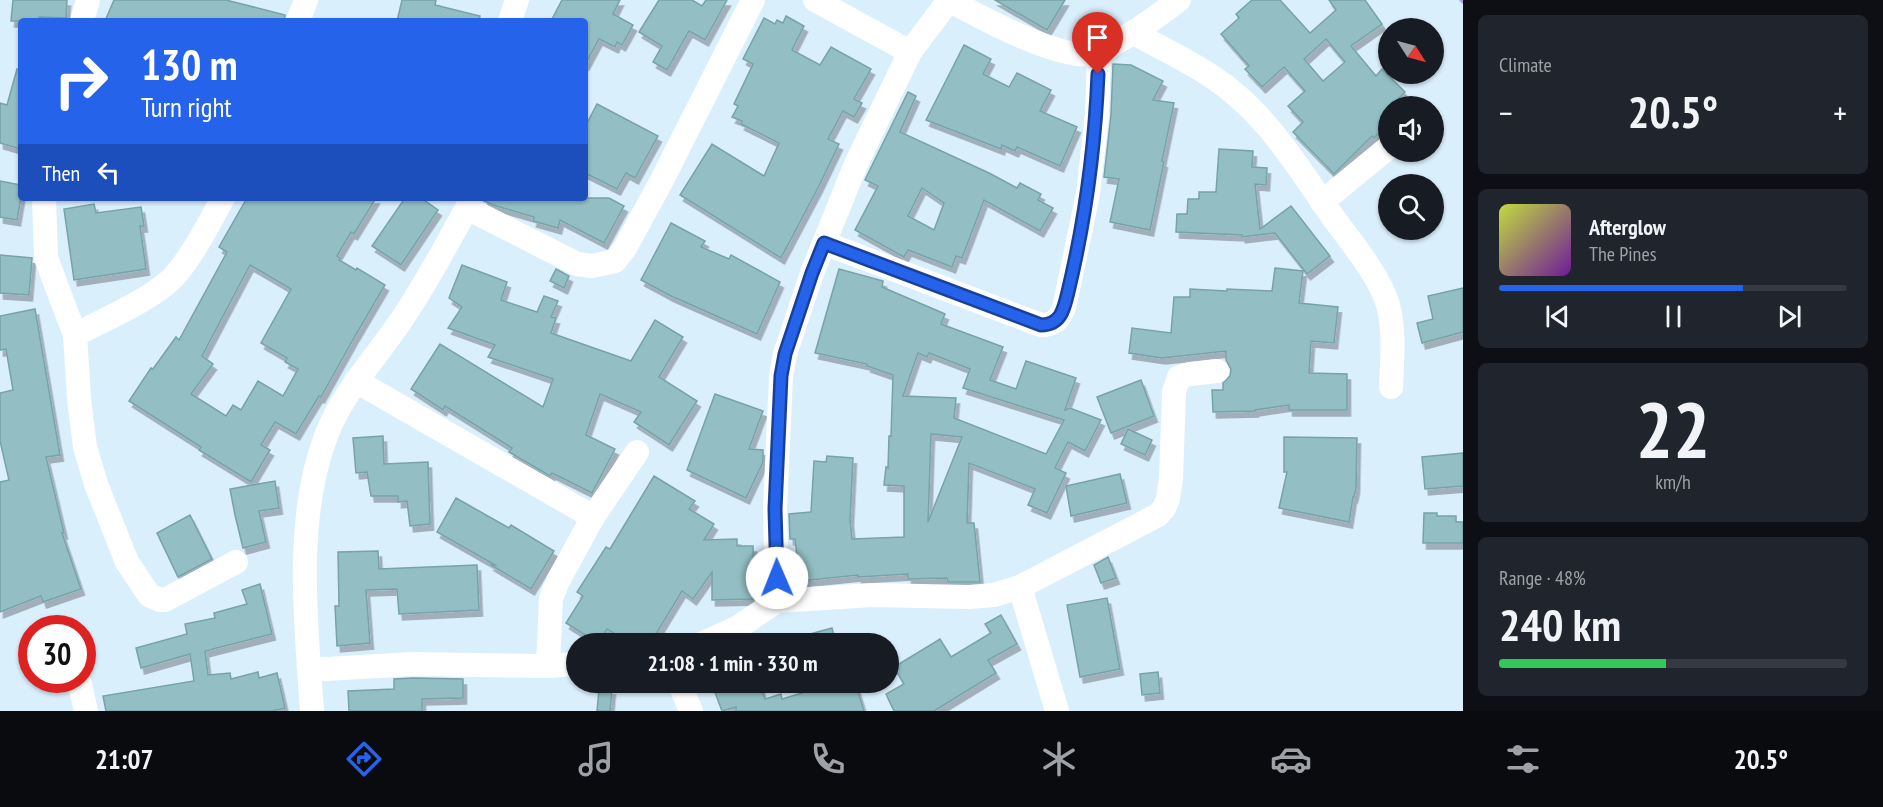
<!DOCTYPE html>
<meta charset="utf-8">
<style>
body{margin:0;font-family:"PT Sans Narrow",sans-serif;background:#20242c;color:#f1f3f6;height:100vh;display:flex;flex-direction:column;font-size:22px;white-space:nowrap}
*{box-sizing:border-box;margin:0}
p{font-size:20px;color:#9ea1a6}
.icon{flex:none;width:33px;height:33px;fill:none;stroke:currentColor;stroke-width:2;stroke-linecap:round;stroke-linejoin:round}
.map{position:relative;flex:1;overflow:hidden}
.side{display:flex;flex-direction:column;gap:15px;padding:15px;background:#0d0f14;width:420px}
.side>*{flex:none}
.top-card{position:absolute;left:18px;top:18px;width:570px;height:183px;border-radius:6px;box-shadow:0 2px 4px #0004;background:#2563eb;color:#fff;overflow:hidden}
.needle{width:39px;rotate:126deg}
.controls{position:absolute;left:1378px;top:18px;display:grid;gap:12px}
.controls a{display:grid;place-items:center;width:66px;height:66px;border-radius:50%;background:#171b24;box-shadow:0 2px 4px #0004;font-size:30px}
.speed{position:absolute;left:18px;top:615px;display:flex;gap:12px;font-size:30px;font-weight:700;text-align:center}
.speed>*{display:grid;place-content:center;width:78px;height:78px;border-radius:50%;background:#171b24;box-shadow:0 2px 4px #0004;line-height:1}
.speed .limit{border:9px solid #d22;background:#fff;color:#111}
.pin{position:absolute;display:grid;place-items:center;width:51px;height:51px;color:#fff;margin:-62px -26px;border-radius:50% 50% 50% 0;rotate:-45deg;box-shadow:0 0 6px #0007}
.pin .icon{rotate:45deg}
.me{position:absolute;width:66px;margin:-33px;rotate:359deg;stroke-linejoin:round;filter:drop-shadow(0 0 4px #0008)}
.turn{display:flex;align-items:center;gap:21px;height:126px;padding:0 24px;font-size:27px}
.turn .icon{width:78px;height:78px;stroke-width:2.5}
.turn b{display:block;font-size:42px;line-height:51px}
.then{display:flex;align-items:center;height:57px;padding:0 24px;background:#0003;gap:12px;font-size:22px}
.big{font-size:45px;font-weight:600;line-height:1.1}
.side .widget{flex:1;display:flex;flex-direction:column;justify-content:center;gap:9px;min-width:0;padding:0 21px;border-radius:9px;background:#20242c}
.side .dial{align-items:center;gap:0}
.dial b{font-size:78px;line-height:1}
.song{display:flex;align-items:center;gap:18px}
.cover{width:72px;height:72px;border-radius:9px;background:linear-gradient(135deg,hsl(70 70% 55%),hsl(280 70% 35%))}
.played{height:6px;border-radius:3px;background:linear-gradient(90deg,#2563eb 70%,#363941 70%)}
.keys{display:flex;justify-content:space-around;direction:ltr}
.heat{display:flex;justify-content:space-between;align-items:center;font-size:33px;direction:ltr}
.charge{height:9px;border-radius:4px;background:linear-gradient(90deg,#34c759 48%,#363941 0)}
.trip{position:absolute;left:566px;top:633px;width:333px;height:60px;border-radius:30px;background:#171b24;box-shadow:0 2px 4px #0004;font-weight:600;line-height:60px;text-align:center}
.tabs{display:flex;height:96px;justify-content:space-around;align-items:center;background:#090b0e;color:#9ea1a6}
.tabs .icon{width:42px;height:42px}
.tabs .selected{color:#2563eb}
.tabs b{font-size:27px;color:#f1f3f6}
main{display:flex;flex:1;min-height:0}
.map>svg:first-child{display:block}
</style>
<main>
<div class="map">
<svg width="1463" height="711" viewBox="0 0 1463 711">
<defs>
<filter id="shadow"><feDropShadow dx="3.5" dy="6" stdDeviation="0" flood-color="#0004"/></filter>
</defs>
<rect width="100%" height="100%" fill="#daeffc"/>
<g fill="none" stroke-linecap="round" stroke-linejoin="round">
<path stroke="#afa3e6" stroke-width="5" d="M1462 0 1463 1"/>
</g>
<g fill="#93bfc4" stroke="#77a3a8" stroke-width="1.5" fill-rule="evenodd" filter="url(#shadow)">
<path d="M13 0H67L66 18 39 17 38 21H11Z"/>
<path d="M114 0H226L285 15 284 21H105Z"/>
<path d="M402 0H436L435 5 480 16 479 21H397Z"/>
<path d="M562 0H620L613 14 633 25 622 45 617 42 615 47 599 39 585 65V21H551Z"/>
<path d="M659 0H692L702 6 706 0H727L705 40 689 31 667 70 653 62 662 46 639 32Z"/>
<path d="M995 0H1065L1047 30Z"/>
<path d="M1252 0H1280L1310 33 1336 10 1329 0H1365L1382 24 1351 46 1376 76 1382 69 1405 92 1391 106H1389V123L1374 138 1372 136 1334 174 1293 132 1303 122 1288 106 1305 91 1284 67 1262 87 1245 69 1249 66 1221 34 1239 18 1236 14ZM1326 39 1345 62 1323 81 1304 59Z"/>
<path d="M786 16 804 26 792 50 820 65 831 47 871 69 854 99 862 103 854 117 843 111 828 139 839 144 819 186 781 258 680 195 712 144 764 176 779 143 741 124 742 121 732 117 738 106 734 104 753 64 743 59 764 18 775 24 777 20 783 23Z"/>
<path d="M964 45 991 59 983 74 1009 87 1017 73 1051 90 1040 111 1077 127 1060 166 1017 147 1015 151 1002 145 1001 149 926 120Z"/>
<path d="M1113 64 1131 65 1163 81 1153 100 1174 103 1162 161 1164 162 1150 230 1110 222 1119 179 1104 177 1111 115Z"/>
<path d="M17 69H21V149L0 143V103L7 105Z"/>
<path d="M908 92 916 96 900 132 989 173 1017 188 1020 183 1041 194 1038 200 1053 208 1040 231 984 200 962 258 956 256 952 267 908 250 904 257 855 230 878 186 865 180ZM922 188 944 203 934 230 908 216Z"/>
<path d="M597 104 658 136 635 178 626 173 617 189 585 173V127Z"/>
<path d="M1219 149 1253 151 1252 167 1267 168 1266 185 1255 184 1260 229 1291 206 1330 256 1307 274 1275 233 1242 237V235L1176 232 1177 214H1187L1188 199H1199V192H1216Z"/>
<path d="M0 181 21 185V197L17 220 0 217Z"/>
<path d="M247 198H376L354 234 351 232 337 256 340 258 339 260 356 270 357 268 385 285 355 336 321 397 319 396 296 434 275 422 261 445 270 450 251 482 199 450 201 447 129 401 151 368 153 369 176 337 179 340 227 252 219 247ZM250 265 291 289 261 343 287 358 285 362 298 369 283 396 258 381 241 410 233 405 226 416 191 394 213 364 202 356Z"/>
<path d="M405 198H421L438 210 401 265 372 246Z"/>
<path d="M484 198H609L624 206 604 243 560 220 558 228 533 221 534 217 493 205 484 201Z"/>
<path d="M94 204 96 213 141 207 144 226H140L146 269 74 280 64 209Z"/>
<path d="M671 223 705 241 701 247 729 259 731 255 780 282 757 334 671 296 641 280Z"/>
<path d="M0 255 32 258 29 295 0 293Z"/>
<path d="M462 265 507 282 501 300 537 312 544 296 558 301 551 317 556 318 551 333 631 361 655 320 683 337 659 377 697 401 669 445 634 422 641 412 600 394 586 435 615 449 592 493 552 473 550 476 509 452 512 448 445 406 443 410 411 389 440 344 543 407 553 379 488 357 495 345 448 328 462 307 449 298Z"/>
<path d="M1275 268 1303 271 1299 303 1338 307 1334 343 1311 341 1309 373 1347 374V410H1289V405L1255 410V411L1213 412 1212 390H1223V383L1230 376 1231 369 1226 360V351L1162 358 1129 353 1132 328 1171 333 1174 297H1190V289L1227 291V289L1272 291Z"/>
<path d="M556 269 569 276 564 288 550 281Z"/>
<path d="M839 269 883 281 882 287 945 314 941 324 1003 347 990 380 1016 389 1026 361 1076 378 1065 410 1070 408 1101 420 1085 451 1068 442 1055 468 1066 473 1047 513 1028 505 1035 489 969 463 967 523H974L980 582H948L947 578 908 579V574L858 577V575L800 581 795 539H790L789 514 811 512 814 461 826 462 827 456 853 458 850 520 852 539 904 537V486L884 485 886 467 888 468 889 436H891L893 375 867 366V364L815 353ZM918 353 927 357 929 353 970 369 963 388 1064 420 1046 454 954 418 956 398 903 396ZM931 434 962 437 928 522Z"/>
<path d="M1463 288V332L1422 343 1417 323 1433 319 1428 296Z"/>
<path d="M35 309 60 455 46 457 64 533H62L81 589 43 602 41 596 0 612V482L9 480 0 441V393L13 390 6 349 0 350V316Z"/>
<path d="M1141 380 1154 416 1111 433 1097 397Z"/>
<path d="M715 394 763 411 749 449 763 450V462L746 498 687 470Z"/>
<path d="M1128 429 1152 440 1145 455 1121 444Z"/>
<path d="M383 436 384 464 428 462 430 524 410 526 407 501 398 502V496H371L367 472 356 473 353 438Z"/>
<path d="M1284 437 1357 438 1356 488 1354 497H1353L1349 522 1279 508 1287 472H1284Z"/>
<path d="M1463 453V486L1425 489 1422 457Z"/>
<path d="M1120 474 1127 503 1071 516 1066 486Z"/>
<path d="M654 476 695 501 689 509 714 524 704 540 737 539V546H753L754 599 712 600V572L693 599 682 591 650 644H631L607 629 598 643 566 623 583 596 577 592 606 547 610 549Z"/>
<path d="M275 481 279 508 259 511 266 542 243 548 235 515 230 489Z"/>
<path d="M456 498 509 528 511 525 554 551 531 589 491 565H495L437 532Z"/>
<path d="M1424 513H1437V516H1456V522H1463V543H1423Z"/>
<path d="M190 515 212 559 178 577 157 533Z"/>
<path d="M378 551 379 569 477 565 479 610 399 614 397 589 366 590 370 643 337 646 335 606H339L338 552Z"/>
<path d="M1108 557 1116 578 1101 583 1094 565Z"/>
<path d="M260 584 272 634 205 651 208 675 230 673 231 679 258 672 259 678 277 673 285 708 272 711H106L103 696 194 681 190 654 141 668 136 648 187 634 185 624 215 618 214 613 247 604 242 590Z"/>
<path d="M1107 598 1120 669 1080 677 1067 605Z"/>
<path d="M1001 615 1017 644 988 660 996 673 934 711H894L886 694 904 684 894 667 940 639 951 657 991 633 985 624Z"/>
<path d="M832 628 836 644H792V639Z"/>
<path d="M1158 672 1160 693 1142 695 1140 674Z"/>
<path d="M413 678 463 679V698L422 699V711H349L348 691 394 689V679Z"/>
<path d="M711 682H759L765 699 781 694 782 699 838 682H855L864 711H736V707L722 711Z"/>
<path d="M599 689H612L610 711H597Z"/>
</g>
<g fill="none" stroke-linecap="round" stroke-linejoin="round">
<g stroke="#fff" stroke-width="24">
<path d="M815 0 910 52"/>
<path d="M949 0C980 17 1065 64 1098 53 1104 52 1109 47 1114 44 1137 31 1158 16 1179 0"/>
<path d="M82 21 88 0"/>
<path d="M298 21 306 0"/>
<path d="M510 21 517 0"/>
<path d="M1134 33C1161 48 1189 61 1214 78 1267 113 1299 169 1335 220 1352 243 1380 277 1388 305 1395 331 1392 360 1391 387"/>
<path d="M44 198 46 258 75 335 79 399 85 447 96 484 127 562 149 595 160 600H165L236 562"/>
<path d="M1322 202 1389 147"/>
<path d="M467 208 577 264 592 266 615 261 625 248 662 180 753 0"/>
<path d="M824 243 1041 325C1054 325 1059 320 1064 308L1088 194 1097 114 1099 53"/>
<path d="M75 335C103 320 158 297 177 273 196 250 209 223 223 198"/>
<path d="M356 381 593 517"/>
<path d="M1020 587 1057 711"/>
<path d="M777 601 775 509 781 376 785 354 812 273 856 164 910 52 949 0"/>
<path d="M701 644 737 628 777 601 873 595 969 597 994 595 1020 587 1158 515 1164 508 1168 499 1171 478 1174 392 1179 377 1190 374 1217 371"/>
<path d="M548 666 551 598 558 581 593 517 637 452"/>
<path d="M309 670 413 664 548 666 576 664"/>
<path d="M79 680 86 711"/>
<path d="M679 682 691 711"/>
<path d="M312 711C306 622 294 521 326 436 342 393 375 359 400 322 425 286 445 247 467 208L470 198"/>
</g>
</g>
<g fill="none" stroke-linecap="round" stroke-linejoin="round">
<defs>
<path id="route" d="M777 578 775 509 781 376 785 354 812 273 824 243 1041 325C1061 325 1064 309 1068 292 1085 221 1095 147 1098 74"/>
</defs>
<use href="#route" stroke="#184099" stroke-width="15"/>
<use href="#route" stroke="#2563eb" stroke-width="10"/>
</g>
</svg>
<div class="controls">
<a><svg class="needle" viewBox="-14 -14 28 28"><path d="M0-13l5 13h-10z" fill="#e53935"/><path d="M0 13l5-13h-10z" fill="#9ea1a6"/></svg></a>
<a><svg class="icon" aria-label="sound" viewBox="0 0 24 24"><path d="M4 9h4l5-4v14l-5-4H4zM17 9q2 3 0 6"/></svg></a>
<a><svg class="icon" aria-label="search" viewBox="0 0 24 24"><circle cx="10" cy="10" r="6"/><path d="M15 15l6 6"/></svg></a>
</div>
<div class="speed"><div class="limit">30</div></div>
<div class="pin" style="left:1098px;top:74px;background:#d93025"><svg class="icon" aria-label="arrive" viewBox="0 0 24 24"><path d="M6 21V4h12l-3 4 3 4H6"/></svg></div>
<svg class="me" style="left:777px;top:578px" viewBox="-20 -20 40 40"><circle r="19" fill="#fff"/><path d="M0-13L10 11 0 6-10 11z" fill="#2563eb"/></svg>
<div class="trip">21:08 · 1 min · 330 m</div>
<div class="top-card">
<div class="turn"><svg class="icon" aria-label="right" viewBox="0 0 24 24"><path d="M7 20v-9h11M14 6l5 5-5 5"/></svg><div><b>130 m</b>Turn right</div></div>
<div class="then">Then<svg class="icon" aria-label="left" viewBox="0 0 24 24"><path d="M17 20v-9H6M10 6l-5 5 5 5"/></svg></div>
</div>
</div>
<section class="side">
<div class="widget"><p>Climate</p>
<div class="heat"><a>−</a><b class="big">20.5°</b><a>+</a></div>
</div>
<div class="widget">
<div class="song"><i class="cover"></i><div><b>Afterglow</b><p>The Pines</p></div></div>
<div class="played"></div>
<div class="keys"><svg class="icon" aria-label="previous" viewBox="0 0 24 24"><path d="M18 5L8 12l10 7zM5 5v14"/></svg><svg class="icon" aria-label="pause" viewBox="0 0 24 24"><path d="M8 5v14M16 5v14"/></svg><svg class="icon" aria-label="next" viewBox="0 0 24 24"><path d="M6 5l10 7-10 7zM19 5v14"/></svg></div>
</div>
<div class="widget dial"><b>22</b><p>km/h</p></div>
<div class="widget"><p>Range · 48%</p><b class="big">240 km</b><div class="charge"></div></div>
</section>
</main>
<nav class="tabs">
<b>21:07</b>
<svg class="icon selected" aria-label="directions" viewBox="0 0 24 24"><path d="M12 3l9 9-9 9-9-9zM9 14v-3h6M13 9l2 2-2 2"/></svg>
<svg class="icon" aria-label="music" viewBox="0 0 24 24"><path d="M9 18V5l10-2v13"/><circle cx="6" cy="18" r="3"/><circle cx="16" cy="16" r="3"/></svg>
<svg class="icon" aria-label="phone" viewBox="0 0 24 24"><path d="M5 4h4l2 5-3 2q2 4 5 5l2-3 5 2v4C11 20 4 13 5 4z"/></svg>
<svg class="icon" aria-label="climate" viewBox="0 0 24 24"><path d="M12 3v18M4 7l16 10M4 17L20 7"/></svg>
<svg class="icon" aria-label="car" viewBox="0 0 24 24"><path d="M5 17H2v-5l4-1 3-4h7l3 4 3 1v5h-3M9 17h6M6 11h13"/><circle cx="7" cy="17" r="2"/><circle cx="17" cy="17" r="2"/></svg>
<svg class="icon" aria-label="filters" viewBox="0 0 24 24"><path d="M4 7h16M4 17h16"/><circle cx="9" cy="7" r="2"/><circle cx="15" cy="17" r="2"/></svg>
<b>20.5°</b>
</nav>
